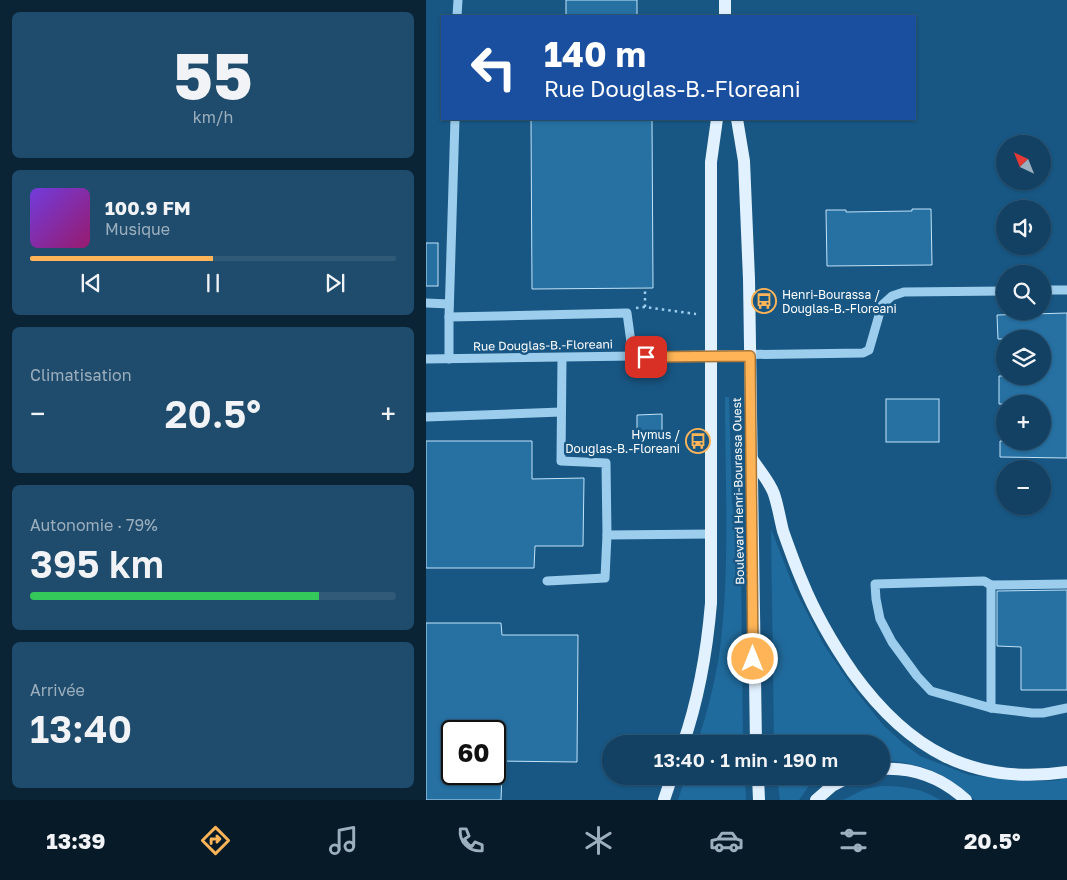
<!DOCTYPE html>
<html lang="fr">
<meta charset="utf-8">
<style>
body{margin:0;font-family:"Golos Text",sans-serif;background:#1f4c6c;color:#f1f3f6;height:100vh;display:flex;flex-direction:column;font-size:19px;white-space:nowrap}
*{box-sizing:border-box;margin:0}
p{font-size:16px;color:#9cafbe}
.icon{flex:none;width:28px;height:28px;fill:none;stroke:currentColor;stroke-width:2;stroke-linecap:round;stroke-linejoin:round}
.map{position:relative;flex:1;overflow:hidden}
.sheet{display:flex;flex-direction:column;gap:12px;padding:12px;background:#0a2436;width:426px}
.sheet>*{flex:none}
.top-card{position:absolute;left:15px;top:15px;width:475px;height:105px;border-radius:0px;box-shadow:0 1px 4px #0004,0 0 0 1px #315a78;background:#1a4fa0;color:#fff;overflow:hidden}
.needle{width:32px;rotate:317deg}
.tools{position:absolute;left:570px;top:135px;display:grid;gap:10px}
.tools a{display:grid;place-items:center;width:55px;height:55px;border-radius:50%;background:#124163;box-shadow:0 1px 4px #0004,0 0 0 1px #315a78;font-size:25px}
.speed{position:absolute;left:15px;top:720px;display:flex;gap:10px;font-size:25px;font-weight:700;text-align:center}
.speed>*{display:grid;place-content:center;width:65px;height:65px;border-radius:50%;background:#124163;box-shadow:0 1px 4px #0004,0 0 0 1px #315a78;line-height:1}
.speed .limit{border:2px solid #111;border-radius:8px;background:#fff;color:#111}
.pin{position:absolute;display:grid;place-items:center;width:42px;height:42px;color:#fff;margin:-21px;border-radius:10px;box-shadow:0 2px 8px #0006}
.me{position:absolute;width:55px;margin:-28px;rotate:0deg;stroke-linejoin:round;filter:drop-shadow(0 0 4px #0008)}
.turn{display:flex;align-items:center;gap:18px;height:105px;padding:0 20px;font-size:22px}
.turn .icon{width:65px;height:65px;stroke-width:2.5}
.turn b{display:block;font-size:35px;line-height:42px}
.big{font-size:38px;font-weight:600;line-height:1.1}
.sheet .tile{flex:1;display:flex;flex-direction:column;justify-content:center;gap:8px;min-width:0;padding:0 18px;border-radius:8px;background:#1f4c6c}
.sheet .dial{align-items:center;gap:0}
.dial b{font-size:65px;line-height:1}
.song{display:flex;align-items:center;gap:15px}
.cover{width:60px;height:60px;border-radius:8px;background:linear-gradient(135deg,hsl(260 70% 55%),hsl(320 70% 35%))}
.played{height:5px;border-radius:2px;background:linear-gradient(90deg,#ffb557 50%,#315a78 50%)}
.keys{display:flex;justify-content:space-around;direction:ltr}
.heat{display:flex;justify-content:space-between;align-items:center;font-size:28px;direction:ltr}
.charge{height:8px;border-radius:4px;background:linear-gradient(90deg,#34c759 79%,#315a78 0)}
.trip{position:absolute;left:176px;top:735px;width:288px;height:50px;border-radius:25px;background:#124163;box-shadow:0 1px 4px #0004,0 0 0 1px #315a78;font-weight:600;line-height:50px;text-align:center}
.menu{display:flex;height:80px;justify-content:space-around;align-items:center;background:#071a28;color:#9cafbe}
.menu .icon{width:35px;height:35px}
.menu .selected{color:#ffb557}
.menu b{font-size:22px;color:#f1f3f6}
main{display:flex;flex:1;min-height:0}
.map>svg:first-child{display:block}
</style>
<main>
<section class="sheet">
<div class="tile dial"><b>55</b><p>km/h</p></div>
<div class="tile">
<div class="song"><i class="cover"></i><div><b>100.9 FM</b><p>Musique</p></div></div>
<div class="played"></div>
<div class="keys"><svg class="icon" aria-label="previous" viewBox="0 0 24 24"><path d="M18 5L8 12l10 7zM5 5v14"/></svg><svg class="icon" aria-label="pause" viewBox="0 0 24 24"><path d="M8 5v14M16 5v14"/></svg><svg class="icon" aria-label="next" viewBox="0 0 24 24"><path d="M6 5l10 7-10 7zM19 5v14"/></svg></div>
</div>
<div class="tile"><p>Climatisation</p>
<div class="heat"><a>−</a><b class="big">20.5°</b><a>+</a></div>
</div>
<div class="tile"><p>Autonomie · 79%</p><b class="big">395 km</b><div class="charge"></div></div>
<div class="tile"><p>Arrivée</p><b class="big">13:40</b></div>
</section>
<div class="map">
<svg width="641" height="800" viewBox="0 0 641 800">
<rect width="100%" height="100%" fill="#185784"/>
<g fill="#206b9d">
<path d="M299 397H303L306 503 315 567 317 744H271C282 710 291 676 295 640 304 562 299 476 299 397Z"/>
<path d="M345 529 368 588 398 645 425 685 458 726 478 744 494 756 543 775 600 781H627L641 778V800H549C518 772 496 763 455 760V744H348Z"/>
<path d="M260 776H319L320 800H252Z"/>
<path d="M351 776H397L382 787 373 800H354Z"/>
<path d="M455 786C476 786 496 788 514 800H417L439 789Z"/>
</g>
<g fill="#2670a2" stroke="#c1e3f9">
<rect x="140" y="0" width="71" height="16"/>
<path d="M105 119H226L227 288 106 289Z"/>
<path d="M486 209H505L506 265 401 266 400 210H420V212L486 211Z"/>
<rect x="0" y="243" width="12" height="43"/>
<path d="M641 313V458L574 457V441H616V404H573V376H616V339H572L571 315Z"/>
<rect x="460" y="399" width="53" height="43"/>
<path d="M236 414V440H211V415Z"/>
<path d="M0 441H106V479L158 478 157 546H109L108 568H0Z"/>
<path d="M641 590V690H595V647L571 646V591Z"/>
<path d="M0 623H75L76 635H152L151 762 69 761V731H26V774H76L75 800H0Z"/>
</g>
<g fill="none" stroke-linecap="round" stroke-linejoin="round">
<g stroke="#9ccdec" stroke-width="2.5" stroke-dasharray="2.5 4" stroke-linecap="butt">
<path d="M219 307V288"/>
<path d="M210 308 219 307 270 314"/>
</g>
<g stroke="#9ccdec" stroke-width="9">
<path d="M31 16 32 0"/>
<path d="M616 290H641"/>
<path d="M0 303 23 304"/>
<path d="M23 317 29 119"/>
<path d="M136 358 135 461 180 463 181 535"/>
<path d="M0 359 437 353 443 350 456 305 466 296 478 292 579 291"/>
<path d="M23 359V317L201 313 207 357"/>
<path d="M0 417 135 412"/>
<path d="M121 581 179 578 181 535 286 534"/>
<path d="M641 584 565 585V708L606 713H617L641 708"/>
<path d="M565 708 505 691 491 676 466 642 454 619 450 599 449 584 558 581 565 585"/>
</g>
<g stroke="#e1f1ff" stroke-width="12">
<path d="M299 0V16"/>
<path d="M311 119 318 161 323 279 330 744"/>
<path d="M326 459C333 470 344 482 348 494 352 506 354 519 357 531 363 548 369 565 376 581 389 613 407 644 427 673 482 749 546 786 641 772"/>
<path d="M257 744C273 698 281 651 285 603V162L291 119"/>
<path d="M455 769C488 767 516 778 540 800"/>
<path d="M332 776 333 800"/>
<path d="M238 800 246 776"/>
<path d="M390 800 406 786 425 776"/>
</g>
</g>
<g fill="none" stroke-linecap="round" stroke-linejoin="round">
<defs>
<path id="route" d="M220 357 324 356 327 659"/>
</defs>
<use href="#route" stroke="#a67639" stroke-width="12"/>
<use href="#route" stroke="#ffb557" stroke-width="9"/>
</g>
<defs>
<symbol id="bus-ring" viewBox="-11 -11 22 22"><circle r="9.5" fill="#185784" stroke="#ffb557" stroke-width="1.5"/><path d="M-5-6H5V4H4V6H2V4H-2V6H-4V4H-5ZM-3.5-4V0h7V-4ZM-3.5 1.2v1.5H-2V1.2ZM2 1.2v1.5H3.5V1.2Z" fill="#ffb557"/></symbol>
</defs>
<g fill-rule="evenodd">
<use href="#bus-ring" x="324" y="287" width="28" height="28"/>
<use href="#bus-ring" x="258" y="427" width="28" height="28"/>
</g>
<g text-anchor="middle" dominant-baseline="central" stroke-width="5" stroke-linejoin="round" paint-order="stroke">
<g font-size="12" fill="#fff" stroke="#185784" text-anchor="start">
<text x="356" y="294">Henri-Bourassa /<tspan x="356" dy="14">Douglas-B.-Floreani</tspan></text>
<text x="254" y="434" text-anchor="end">Hymus /<tspan x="254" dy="14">Douglas-B.-Floreani</tspan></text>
</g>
<g font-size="12" fill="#fff" stroke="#185784">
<text transform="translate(117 345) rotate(-1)">Rue Douglas-B.-Floreani</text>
<text transform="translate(312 491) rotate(-91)">Boulevard Henri-Bourassa Ouest</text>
</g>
</g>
</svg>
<div class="tools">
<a><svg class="needle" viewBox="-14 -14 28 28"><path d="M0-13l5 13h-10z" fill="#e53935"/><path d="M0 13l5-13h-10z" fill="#9cafbe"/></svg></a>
<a><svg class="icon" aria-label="sound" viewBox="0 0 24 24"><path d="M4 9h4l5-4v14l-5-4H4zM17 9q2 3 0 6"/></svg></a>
<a><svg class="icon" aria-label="search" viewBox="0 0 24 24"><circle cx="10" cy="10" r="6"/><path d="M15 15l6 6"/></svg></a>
<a><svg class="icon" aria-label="layers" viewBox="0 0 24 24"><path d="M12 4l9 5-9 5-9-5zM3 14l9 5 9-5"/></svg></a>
<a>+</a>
<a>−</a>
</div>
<div class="speed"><div class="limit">60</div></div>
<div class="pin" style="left:220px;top:357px;background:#d93025"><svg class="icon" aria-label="arrive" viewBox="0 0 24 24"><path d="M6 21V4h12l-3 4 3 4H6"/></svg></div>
<svg class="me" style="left:327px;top:659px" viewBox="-20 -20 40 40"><circle r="17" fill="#ffb557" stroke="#fff" stroke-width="3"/><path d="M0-11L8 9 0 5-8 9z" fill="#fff"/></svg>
<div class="trip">13:40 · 1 min · 190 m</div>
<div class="top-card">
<div class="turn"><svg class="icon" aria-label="left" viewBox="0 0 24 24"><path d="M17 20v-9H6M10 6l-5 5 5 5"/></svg><div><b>140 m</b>Rue Douglas-B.-Floreani</div></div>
</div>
</div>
</main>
<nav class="menu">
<b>13:39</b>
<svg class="icon selected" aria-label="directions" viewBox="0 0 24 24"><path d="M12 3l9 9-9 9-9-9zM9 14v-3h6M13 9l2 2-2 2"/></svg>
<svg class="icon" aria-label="music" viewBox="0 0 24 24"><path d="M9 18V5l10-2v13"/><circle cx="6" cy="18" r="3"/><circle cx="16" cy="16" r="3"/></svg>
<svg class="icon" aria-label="phone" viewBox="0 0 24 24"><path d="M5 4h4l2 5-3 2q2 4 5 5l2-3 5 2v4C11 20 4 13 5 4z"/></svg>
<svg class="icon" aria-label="climate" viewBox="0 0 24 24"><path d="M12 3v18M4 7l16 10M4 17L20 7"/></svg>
<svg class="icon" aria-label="car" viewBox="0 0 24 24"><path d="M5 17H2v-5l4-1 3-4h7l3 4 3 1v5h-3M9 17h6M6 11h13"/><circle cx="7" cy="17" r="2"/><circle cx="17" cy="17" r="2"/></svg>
<svg class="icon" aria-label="filters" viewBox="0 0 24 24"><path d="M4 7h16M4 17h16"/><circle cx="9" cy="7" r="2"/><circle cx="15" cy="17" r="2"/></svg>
<b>20.5°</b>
</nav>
